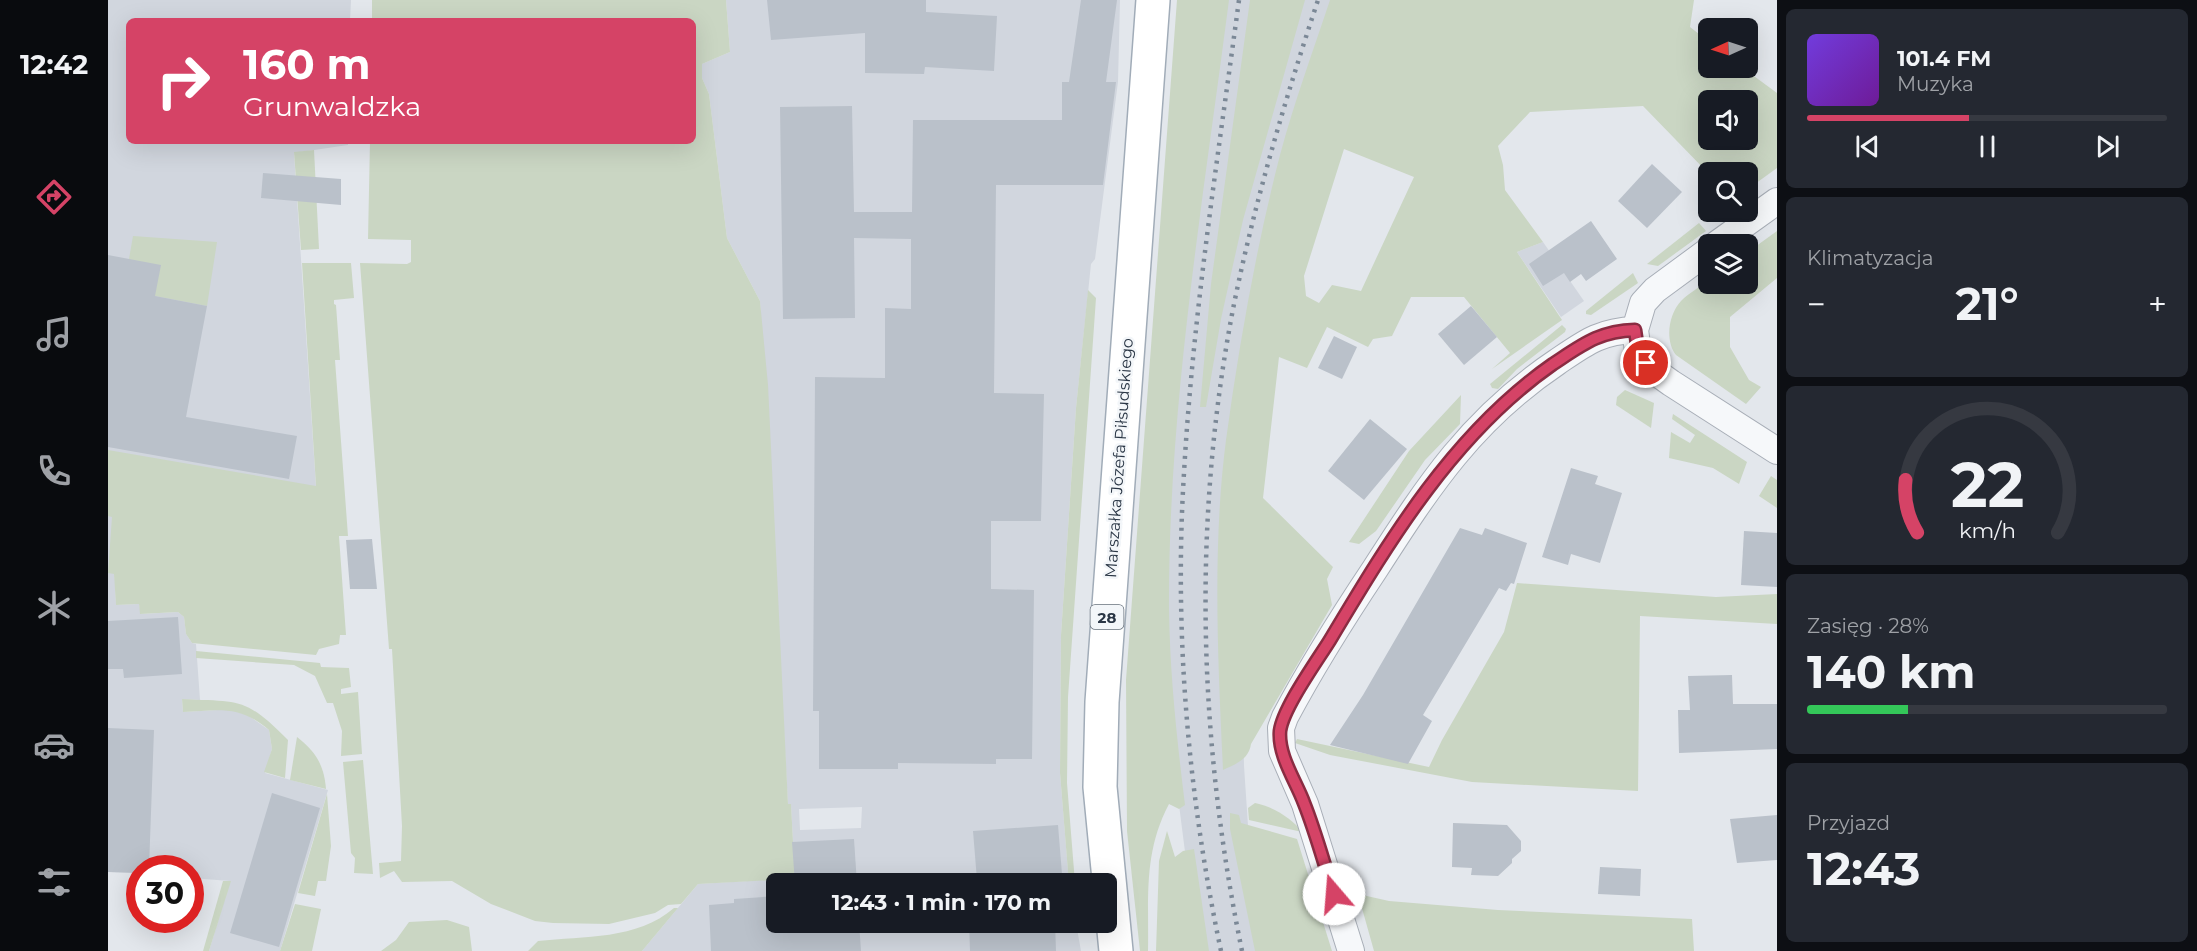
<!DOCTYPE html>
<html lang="pl">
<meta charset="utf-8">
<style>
body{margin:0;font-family:Montserrat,sans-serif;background:#242831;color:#f1f3f6;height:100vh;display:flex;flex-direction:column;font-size:22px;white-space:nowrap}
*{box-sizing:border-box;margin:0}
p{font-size:20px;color:#9ea1a6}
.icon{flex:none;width:33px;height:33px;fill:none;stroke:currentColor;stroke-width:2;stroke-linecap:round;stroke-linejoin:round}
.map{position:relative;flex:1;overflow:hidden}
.panel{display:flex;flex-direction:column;gap:9px;padding:9px;background:#0d0f14;width:420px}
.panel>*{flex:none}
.banner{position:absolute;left:18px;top:18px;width:570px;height:126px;border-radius:9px;box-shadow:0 6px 24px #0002;background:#d54366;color:#fff;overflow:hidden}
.needle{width:39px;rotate:267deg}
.controls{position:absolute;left:1590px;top:18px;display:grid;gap:12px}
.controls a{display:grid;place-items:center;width:60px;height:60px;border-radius:9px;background:#171b24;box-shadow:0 6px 24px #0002;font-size:30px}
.speed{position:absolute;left:18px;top:855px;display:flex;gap:12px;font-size:30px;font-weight:700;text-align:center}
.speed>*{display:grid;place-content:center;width:78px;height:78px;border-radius:50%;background:#171b24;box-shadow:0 6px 24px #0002;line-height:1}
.speed .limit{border:9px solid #d22;background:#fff;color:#111}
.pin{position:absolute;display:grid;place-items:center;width:51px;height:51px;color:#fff;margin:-26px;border:3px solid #fff;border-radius:50%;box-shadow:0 2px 6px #0007}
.me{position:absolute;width:66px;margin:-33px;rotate:342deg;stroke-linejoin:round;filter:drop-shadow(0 0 4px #0008)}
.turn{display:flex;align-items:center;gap:21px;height:126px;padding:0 18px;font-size:27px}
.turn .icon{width:78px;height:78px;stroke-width:2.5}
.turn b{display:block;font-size:42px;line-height:51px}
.big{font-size:45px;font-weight:700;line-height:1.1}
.panel .card{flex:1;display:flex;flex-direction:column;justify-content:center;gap:9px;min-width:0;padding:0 21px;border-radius:9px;background:#242831}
.panel .dial{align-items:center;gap:0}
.dial svg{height:156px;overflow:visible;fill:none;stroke:#363941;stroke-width:7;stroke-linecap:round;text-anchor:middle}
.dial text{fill:#f1f3f6;stroke:none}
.song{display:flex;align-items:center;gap:18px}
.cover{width:72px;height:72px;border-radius:9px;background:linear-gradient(135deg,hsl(260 70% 55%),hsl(280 70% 35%))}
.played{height:6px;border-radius:3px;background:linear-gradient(90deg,#d54366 45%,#363941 45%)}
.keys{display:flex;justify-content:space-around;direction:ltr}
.heat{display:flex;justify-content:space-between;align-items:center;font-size:33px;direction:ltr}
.charge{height:9px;border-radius:4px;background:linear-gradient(90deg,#34c759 28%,#363941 0)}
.trip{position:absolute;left:658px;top:873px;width:351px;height:60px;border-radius:9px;background:#171b24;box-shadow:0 6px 24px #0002;font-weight:700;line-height:60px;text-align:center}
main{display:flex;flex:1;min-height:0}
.dock{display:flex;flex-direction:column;width:108px;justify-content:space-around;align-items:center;background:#090b0e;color:#9ea1a6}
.dock .icon{width:42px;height:42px}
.dock .selected{color:#d54366}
.dock b{font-size:27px;color:#f1f3f6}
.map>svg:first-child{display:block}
</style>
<main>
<nav class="dock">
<b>12:42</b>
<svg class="icon selected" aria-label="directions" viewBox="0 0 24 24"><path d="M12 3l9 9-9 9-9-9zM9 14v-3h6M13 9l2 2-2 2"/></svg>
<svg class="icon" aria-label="music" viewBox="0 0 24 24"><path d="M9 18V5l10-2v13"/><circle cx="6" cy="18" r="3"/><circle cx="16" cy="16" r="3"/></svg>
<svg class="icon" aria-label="phone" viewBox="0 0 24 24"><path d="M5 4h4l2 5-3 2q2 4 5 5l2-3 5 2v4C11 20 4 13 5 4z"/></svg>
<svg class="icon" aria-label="climate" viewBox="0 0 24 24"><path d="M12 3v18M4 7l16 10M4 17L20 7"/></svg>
<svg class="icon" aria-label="car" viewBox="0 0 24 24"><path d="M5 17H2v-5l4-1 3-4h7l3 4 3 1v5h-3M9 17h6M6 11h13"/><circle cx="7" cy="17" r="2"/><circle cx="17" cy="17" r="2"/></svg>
<svg class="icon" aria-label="filters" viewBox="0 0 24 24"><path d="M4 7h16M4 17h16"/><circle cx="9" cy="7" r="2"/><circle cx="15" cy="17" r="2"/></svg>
</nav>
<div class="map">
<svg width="1669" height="951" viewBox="0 0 1669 951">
<rect width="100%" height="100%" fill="#e3e7ec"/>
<g fill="#d1d6de" fill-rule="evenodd">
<path d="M0 0H243L242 21H21V141H240V145L186 153 208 487 3 491 8 605 31 604 33 614 70 612 76 617 78 634 84 643 88 644 92 700 74 699 75 712 127 709 137 713 161 730 164 749 157 773 220 790 172 951H101L122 881 83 878 82 868H32L31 873 0 872Z"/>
<path d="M618 0H1012L1010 82 987 259 983 264 968 408 953 635 952 773 961 883 669 884V922L968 923 973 951H534L590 884 687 878 683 805H680L652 301 619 238 601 94 594 78V64L622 52ZM754 807 753 828 692 830 691 809Z"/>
<path d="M1086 0H1248L1196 152 1133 638 1136 766 1144 885 1158 951H1094L1081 883 1064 750 1057 630Z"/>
<path d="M1435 242 1476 301 1453 317 1409 252Z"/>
</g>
<g fill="#cad6c3" fill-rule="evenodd">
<path d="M264 0H618L622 52 594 64V78L601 94 619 238 652 301 660 385 680 804H683L687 879 590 884 573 904 560 905 547 913 501 924 445 923 427 921 383 904 344 881 294 882 286 871 272 878 271 863 293 861 294 826 284 649H281L252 263 299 264 303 262V240L260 239 262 141H585V21H264Z"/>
<path d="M1069 0H1121C1095 202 1060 406 1061 610 1062 676 1069 740 1077 805L1071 809 1061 804C1035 853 1041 898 1040 951H1032L1019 831 1018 680Z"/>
<path d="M1142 0H1197L1135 220 1113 319 1098 407H1092L1103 284Z"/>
<path d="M1222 0H1586L1582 27 1600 41V68H1635L1669 93V168L1640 189V172L1600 173 1535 106 1422 112 1390 146 1395 165 1397 190 1435 242 1409 252 1454 320 1384 369 1402 353 1356 297H1303L1284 336 1265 339 1260 347 1219 327 1199 368 1171 357 1155 498 1225 567 1219 579 1224 605 1143 744C1141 759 1128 764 1115 770 1110 661 1104 548 1118 440 1131 345 1148 248 1172 155 1186 103 1205 51 1222 0ZM1600 100H1640V140H1600ZM1236 149 1306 177 1253 291 1224 285 1211 303 1198 296 1196 276Z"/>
<path d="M206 150 211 249 193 250 186 152Z"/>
<path d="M1591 223 1598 231 1550 266 1539 264Z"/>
<path d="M1669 231V278L1622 317V347L1641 380 1653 387 1638 404 1568 355C1557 341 1560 315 1573 301 1581 293 1592 287 1600 281V284H1640V252Z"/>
<path d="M25 236 109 242 99 306 47 296 21 259Z"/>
<path d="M194 263H243L246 298 226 300V304L228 305 232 360H227L240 536H231L238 635H232L231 644 211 649 208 655 84 643 78 634 76 617 70 612 32 614 31 604 8 605 6 574 0 573 4 517 0 516V450L208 486Z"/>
<path d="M1525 273 1530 283 1483 315 1478 314V311Z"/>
<path d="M980 290 988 298 960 697 959 783 967 883 961 884 952 773 953 635 968 408Z"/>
<path d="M1454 325 1458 329 1457 332 1409 369 1390 389 1384 388 1382 384Z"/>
<path d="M1517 390 1546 403 1543 428 1508 405 1509 397Z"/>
<path d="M1353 395 1352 424 1317 460 1268 531 1251 544 1241 542 1301 451Z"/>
<path d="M1565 414 1639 462 1631 484 1605 468 1561 458 1563 432 1582 443 1587 435 1564 419Z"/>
<path d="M1663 476 1669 480V508L1651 496Z"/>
<path d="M1409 583 1608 597 1669 594V624L1532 616 1530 791 1364 782 1222 755 1187 743 1189 739 1321 767 1334 740 1396 632Z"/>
<path d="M88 651 212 663 213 667 241 668 243 687 233 689V694L250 692 254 754 233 756 234 731 225 703H219L207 676 186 665 88 658Z"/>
<path d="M74 699C133 702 137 697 180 740L177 778 156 772 164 749 161 730C132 705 112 710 75 712Z"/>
<path d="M189 737C208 752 216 765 218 789L182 780Z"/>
<path d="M255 760 265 874 246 873 247 858 243 853 235 762Z"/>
<path d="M219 794 223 846 218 881H210L207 896 190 893Z"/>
<path d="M1147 803C1164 806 1185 819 1194 832L1141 820 1140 808Z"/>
<path d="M1122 813 1131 815 1133 823 1189 839 1224 951H1147L1122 829Z"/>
<path d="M1059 831 1067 857 1075 851 1086 849 1101 951H1048L1051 861Z"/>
<path d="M115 881H123L101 951H95Z"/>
<path d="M1250 894 1281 901 1390 910 1584 919 1586 951H1266Z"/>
<path d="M187 904 213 909 204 951H172Z"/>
<path d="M566 908H570L534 951H420L430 941C476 936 529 940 566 908Z"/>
<path d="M339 920 361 927 364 951H273L288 940 301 922Z"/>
</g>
<g fill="#bac1ca">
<path d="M659 0H818V12L889 16 886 71 817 67 816 74 757 73V33L663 40Z"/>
<path d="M973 0H1009L998 82H1008L995 185H888L886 393 936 394 933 521H883V589L926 590 924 759H888V764L790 763V769H711V711H705L707 377 777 378V308L803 309V239L746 238 747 318 675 319 672 107 744 106 746 212H804L805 120H954V82H961Z"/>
<path d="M1544 164 1574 192 1539 228 1510 201Z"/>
<path d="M155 173 233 179V205L153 198Z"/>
<path d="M1483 221 1509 259 1478 281 1473 274 1462 282 1456 273 1435 286 1421 264Z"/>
<path d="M0 255 53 265 47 296 99 306 78 417 189 436 181 479 0 447Z"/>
<path d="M1363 306 1389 337 1356 365 1330 334Z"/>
<path d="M1226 336 1249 347 1234 379 1210 368Z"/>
<path d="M1262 419 1299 449 1256 500 1220 471Z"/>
<path d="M1463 468 1490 476 1487 484 1514 493 1492 563 1463 554 1460 565 1434 557Z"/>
<path d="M1352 528 1374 535 1377 528 1419 543 1406 584 1403 583 1398 591 1391 588 1315 715 1324 721 1300 764 1222 745 1255 695Z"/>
<path d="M1636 531 1669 533V587L1633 585Z"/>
<path d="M264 539 269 589H242L238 540Z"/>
<path d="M70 617 74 674 16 678 15 669H0V621Z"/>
<path d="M1624 675 1625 704H1669V749L1571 753 1570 710H1582L1580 676Z"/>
<path d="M0 728 46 730 41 868H32V873L0 872Z"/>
<path d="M164 793 212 808 171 947 122 933Z"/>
<path d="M1669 815V860L1629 863 1622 819Z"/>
<path d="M1345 823 1399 825 1413 841V851L1404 859V863L1390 876 1363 875 1364 868 1344 867Z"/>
<path d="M950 825 954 874 869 880 865 831Z"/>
<path d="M746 839 749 884H687L684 842Z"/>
<path d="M1492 867 1533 869 1532 896 1490 894Z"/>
<path d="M669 896V922H751L753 951H603L601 905 626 903V899Z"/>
<path d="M861 922H947L948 951H862Z"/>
</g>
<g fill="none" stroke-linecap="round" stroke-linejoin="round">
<defs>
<g id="street">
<path d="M1609 244 1669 201"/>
<path d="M1600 251 1547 290 1535 303 1527 330 1530 351 1542 368 1563 383 1669 451"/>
<path d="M1243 951 1197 804 1174 751 1173 728 1177 717C1204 666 1235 617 1267 569 1321 485 1364 419 1449 362 1477 343 1492 331 1527 330"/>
</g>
<path id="primary" d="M1008 951 992 787 994 702 1045 0"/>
</defs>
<use href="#street" stroke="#a8aeb7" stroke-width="28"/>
<use href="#primary" stroke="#a1acb8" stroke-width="36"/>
<use href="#street" stroke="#f6f8fa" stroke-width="26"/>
<use href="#primary" stroke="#fff" stroke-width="33"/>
<g stroke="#7b8896" stroke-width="4.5" stroke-dasharray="3 6" stroke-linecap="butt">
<path d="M1113 951C1080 795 1066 632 1076 473 1085 314 1110 157 1131 0"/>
<path d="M1134 951C1090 738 1084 518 1126 304 1147 201 1177 100 1210 0"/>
</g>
</g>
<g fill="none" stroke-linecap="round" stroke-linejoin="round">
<defs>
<path id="route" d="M1226 894C1216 864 1208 833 1196 803 1188 781 1170 756 1172 731 1175 708 1209 661 1222 640 1283 538 1346 433 1445 364 1474 345 1491 331 1527 330L1530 351 1538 363"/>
</defs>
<use href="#route" stroke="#8a2c42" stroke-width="15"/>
<use href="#route" stroke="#d54366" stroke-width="10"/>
</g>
<g text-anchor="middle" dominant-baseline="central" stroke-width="5" stroke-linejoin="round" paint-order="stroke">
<rect fill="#f3f6f9" stroke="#66707b" stroke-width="1.5" x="982.5" y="605" width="33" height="24" rx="4.5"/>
<g font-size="15" font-weight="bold" fill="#2a3645">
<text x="999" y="617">28</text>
</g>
<g font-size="16" fill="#2a3645" stroke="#f3f6f9">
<text transform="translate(1011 458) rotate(-86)">Marszałka Józefa Piłsudskiego</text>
</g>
</g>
</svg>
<div class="controls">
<a><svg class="needle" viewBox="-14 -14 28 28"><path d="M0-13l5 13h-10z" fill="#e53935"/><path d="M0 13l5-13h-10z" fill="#9ea1a6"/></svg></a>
<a><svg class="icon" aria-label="sound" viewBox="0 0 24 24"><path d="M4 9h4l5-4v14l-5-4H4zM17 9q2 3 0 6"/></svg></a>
<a><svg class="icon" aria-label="search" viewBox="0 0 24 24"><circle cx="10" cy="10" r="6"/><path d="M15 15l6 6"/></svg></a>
<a><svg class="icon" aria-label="layers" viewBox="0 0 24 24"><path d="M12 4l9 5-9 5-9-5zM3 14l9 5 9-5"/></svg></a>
</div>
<div class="speed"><div class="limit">30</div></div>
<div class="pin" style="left:1538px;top:363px;background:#d93025"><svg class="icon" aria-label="arrive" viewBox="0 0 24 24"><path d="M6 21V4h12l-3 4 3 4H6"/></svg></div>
<svg class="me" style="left:1226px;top:894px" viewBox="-20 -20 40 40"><circle r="19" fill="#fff"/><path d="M0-13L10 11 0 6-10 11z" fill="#d54366"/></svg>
<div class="trip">12:43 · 1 min · 170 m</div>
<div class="banner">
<div class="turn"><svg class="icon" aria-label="right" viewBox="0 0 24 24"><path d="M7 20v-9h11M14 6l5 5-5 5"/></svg><div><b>160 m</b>Grunwaldzka</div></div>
</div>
</div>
<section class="panel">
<div class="card">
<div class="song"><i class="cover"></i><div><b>101.4 FM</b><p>Muzyka</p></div></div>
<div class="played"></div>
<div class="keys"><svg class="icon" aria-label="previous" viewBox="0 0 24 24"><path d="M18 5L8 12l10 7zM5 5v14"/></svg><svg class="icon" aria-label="pause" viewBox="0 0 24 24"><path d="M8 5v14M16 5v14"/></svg><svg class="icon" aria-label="next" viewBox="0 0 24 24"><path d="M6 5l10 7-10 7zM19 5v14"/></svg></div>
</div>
<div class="card"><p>Klimatyzacja</p>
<div class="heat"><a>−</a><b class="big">21°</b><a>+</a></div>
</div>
<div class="card dial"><svg viewBox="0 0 100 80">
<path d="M14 69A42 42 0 1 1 86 69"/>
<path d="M14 69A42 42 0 0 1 8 42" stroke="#d54366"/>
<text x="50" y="56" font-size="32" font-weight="700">22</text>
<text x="50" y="72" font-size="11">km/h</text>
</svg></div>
<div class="card"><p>Zasięg · 28%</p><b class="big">140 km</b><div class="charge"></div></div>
<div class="card"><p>Przyjazd</p><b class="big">12:43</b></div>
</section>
</main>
